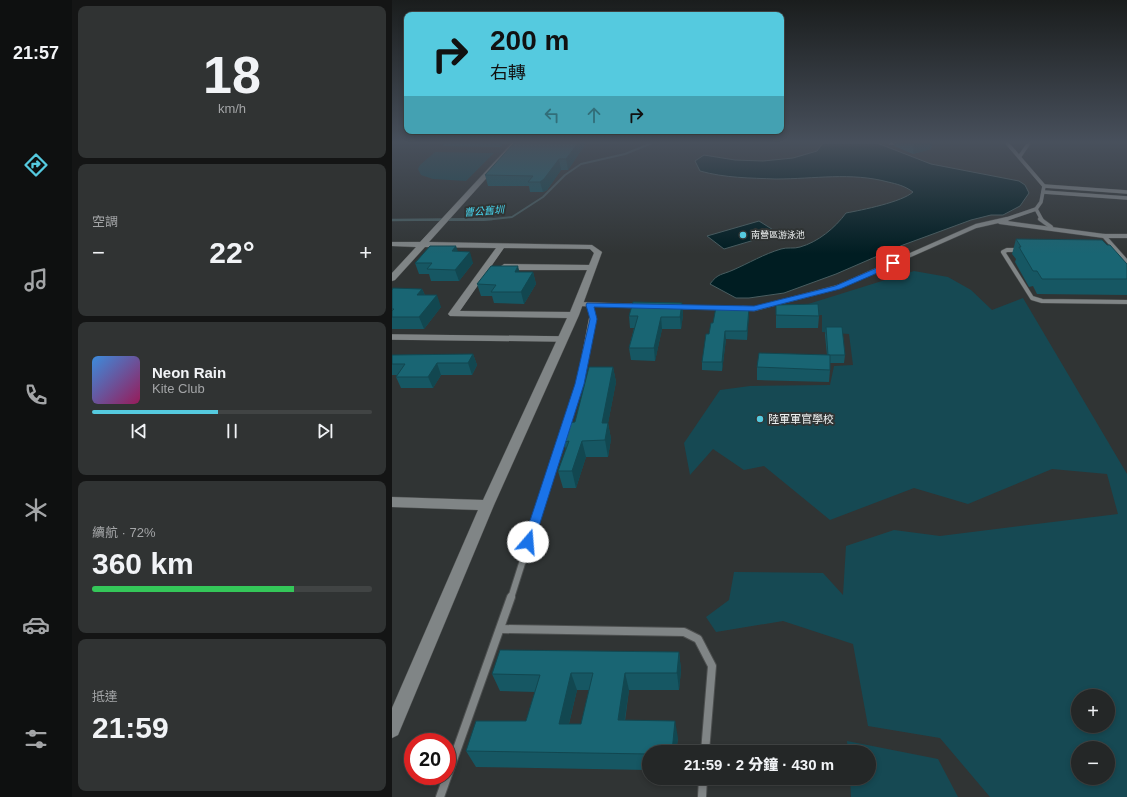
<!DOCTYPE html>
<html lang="zh-TW">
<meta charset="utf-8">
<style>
body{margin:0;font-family:Helvetica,"Noto Sans TC",sans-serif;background:#303333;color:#f1f3f6;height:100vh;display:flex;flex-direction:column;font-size:15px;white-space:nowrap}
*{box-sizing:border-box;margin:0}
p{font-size:13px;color:#a3a5a7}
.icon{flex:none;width:22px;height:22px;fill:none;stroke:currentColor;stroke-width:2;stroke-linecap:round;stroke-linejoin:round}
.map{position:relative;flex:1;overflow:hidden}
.panel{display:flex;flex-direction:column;gap:6px;padding:6px;background:#141515;width:320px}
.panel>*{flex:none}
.guide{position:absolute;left:12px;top:12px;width:380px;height:122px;border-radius:8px;box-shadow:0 2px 6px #0003,0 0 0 1px #414444;background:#55cadf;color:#111;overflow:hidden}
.fabs{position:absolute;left:679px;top:689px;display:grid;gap:8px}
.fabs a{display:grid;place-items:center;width:44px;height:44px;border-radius:50%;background:#242727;box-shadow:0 2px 6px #0003,0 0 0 1px #414444;font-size:20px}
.speed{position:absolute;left:12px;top:733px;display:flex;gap:8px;font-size:20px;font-weight:700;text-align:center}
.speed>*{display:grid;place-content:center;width:52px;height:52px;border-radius:50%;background:#242727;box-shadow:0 2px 6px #0003,0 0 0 1px #414444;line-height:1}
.speed .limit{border:6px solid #d22;background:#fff;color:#111}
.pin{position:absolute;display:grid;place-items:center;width:34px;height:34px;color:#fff;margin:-17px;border-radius:8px;box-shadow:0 2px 6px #0006}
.me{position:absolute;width:44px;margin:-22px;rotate:18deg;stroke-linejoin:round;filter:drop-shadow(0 0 3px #0008)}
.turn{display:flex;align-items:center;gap:14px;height:84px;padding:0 20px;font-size:18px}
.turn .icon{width:52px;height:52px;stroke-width:2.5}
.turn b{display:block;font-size:28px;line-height:34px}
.lanes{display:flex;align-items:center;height:38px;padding:0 20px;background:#0003;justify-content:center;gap:20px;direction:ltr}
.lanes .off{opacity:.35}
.big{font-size:30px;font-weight:800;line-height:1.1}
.panel .widget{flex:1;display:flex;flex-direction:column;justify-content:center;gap:6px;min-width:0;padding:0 14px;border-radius:8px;background:#303333}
.panel .dial{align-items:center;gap:0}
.dial b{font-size:52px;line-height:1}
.song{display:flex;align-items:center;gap:12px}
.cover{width:48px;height:48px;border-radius:6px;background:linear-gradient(135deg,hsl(210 70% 55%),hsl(330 70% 35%))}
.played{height:4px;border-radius:2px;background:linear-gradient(90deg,#55cadf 45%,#414444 45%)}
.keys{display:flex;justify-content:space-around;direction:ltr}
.heat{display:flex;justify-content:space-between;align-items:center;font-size:22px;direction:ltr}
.charge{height:6px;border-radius:3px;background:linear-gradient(90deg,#34c759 72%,#414444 0)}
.trip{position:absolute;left:250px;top:745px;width:234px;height:40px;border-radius:20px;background:#242727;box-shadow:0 2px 6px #0003,0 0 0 1px #414444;font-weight:800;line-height:40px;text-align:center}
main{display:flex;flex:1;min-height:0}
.tabs{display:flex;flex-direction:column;width:72px;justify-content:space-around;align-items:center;background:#0e1010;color:#a3a5a7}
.tabs .icon{width:28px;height:28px}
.tabs .on{color:#55cadf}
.tabs b{font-size:18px;color:#f1f3f6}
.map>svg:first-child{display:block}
</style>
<main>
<nav class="tabs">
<b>21:57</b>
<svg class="icon on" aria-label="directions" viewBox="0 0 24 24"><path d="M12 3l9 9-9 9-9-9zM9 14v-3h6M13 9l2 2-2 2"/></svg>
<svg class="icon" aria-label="music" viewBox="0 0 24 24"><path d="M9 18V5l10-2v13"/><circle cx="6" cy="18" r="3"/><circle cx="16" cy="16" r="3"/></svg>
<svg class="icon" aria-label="phone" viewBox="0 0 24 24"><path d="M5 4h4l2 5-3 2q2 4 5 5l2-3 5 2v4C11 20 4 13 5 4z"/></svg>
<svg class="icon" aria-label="climate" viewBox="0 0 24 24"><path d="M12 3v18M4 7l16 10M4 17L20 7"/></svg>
<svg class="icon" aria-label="car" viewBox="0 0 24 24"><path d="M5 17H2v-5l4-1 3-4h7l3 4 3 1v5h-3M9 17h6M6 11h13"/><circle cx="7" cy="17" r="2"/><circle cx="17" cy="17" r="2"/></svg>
<svg class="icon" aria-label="filters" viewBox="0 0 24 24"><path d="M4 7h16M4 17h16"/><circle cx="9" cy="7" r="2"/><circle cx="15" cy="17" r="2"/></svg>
</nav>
<section class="panel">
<div class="widget dial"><b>18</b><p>km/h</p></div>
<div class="widget"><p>空調</p>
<div class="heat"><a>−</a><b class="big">22°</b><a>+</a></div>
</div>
<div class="widget">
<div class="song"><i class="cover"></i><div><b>Neon Rain</b><p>Kite Club</p></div></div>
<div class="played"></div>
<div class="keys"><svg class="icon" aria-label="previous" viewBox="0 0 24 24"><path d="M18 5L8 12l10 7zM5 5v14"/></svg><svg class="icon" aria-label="pause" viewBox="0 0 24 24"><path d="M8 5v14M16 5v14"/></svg><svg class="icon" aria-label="next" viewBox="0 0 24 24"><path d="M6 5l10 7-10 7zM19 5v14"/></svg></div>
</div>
<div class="widget"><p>續航 · 72%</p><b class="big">360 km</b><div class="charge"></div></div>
<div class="widget"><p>抵達</p><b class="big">21:59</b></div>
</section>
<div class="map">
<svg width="735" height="797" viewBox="0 0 735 797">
<rect width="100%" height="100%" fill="#303434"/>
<g fill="#164953" fill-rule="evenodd">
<path d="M43 152H44L102 153 74 181 41 179 29 175 26 169 28 165Z"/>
<path d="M522 271 556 277 579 290 600 310 631 298 735 474V797H598L548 738 476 726 461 644 391 621 324 632 314 617 337 600 342 572 431 573 451 595 454 546 502 530 548 536 726 514 715 474 660 469 576 504 522 488 438 520 372 466 352 470 321 449 298 475 292 443 328 390 358 386 438 385 442 366 461 365 457 334 430 332V315H417L413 305ZM686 696H716V726H686ZM686 748H716V778H686Z"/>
<path d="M455 741 546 759 566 797H459L458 778H477V752H456Z"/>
</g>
<g fill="#001d22" stroke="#485d60">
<path d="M431 143H485L539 164 627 181 633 185 637 193 628 206 611 215H599L579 220 511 245 444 274 392 293 357 298H344L318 284C326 273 330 275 341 270 357 263 372 254 389 249 395 247 402 249 408 247 426 242 443 228 454 213 470 210 510 202 521 192 513 186 505 184 496 182 459 172 422 179 384 179 358 178 333 178 308 171L303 161 312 155 343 160 371 161 401 158 425 151Z"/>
<path d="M367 221 386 233 332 249 315 236Z"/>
</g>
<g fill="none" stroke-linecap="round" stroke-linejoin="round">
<path stroke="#485d60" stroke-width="2" d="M0 220H92L120 217 151 197 173 175 189 164 233 154 260 143"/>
<path stroke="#485d60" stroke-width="2.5" d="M0 220 100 219"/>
<defs>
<g id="service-far4">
<path d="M498 143H506"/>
<path d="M628 156 637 143"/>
<path d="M652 186 735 192"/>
<path d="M651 192 735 198"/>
<path d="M644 209 650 220"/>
<path d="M612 220 644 209 649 202 652 186 615 143"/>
</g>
<g id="service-far3">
<path d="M648 219 659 227"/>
<path d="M608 222 712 236H735"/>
<path d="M712 236 735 262"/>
<path d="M627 250H615L611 252 640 298 650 301 735 302"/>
<path d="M186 304 246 306"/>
<path d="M197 305 201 318"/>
<path d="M285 307 330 308"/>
<path d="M351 308 362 309 446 287 584 226 615 219"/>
</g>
<g id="service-far2">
<path d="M0 337 171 339"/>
<path d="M169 441 187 384 200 317"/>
</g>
<path id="service-far1" d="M119 598 169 440"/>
<g id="service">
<path d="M109 629 292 632 306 639 320 666 313 752"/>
<path d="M48 797 119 597"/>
<path d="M310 797 311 778"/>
</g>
<path id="minor" d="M120 143H126L37 242 200 245 210 252 187 315 102 505 6 735 0 738V708L86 510 0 507V497L91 500 175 318 58 316 56 314 104 248 33 247 3 280 0 281V273L24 247 0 246V242H28ZM112 248 198 249 202 253 197 265 112 264 108 267 112 270H195L178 312 68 311Z"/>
</defs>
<use href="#service-far4" stroke="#4c4f4f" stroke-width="4"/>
<use href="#service-far3" stroke="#4c4f4f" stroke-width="5"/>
<use href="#service-far2" stroke="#4c4f4f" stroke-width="6"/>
<use href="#service-far1" stroke="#4c4f4f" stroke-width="8"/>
<use href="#service" stroke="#4c4f4f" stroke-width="10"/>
<use href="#minor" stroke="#4c4f4f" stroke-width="1"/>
<use href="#service-far4" stroke="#808586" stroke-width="3.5"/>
<use href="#service-far3" stroke="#808586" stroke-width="4"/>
<use href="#service-far2" stroke="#808586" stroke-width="5.5"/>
<use href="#service-far1" stroke="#808586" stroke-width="6"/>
<use href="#service" stroke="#808586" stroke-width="8"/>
<use href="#minor" fill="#808586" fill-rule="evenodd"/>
</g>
<g fill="#165763" fill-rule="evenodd">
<path d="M50 143H112L108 147 51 146Z"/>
<path d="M194 143 176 170H169L155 190 151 192H138L137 186H96L93 175Z"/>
<path d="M502 143H540L539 149 521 154 502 146Z"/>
<path d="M624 239 715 245 735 264V295L645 294 641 286 637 287 623 262 624 259 620 254Z"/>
<path d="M66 251 81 263 67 281H39L37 274H27L23 263Z"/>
<path d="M128 272H141L144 284 132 304 102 303 100 296H89L85 284Z"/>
<path d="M30 289 33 295 49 307 32 329H0V290Z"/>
<path d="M290 303 291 315 289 329H270L263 361 239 360 237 348 242 328H238L237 316Z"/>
<path d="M384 305 427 316 426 328H384Z"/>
<path d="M357 308 355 340 334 339 330 371 310 370V362L317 334 321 323Z"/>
<path d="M434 327 453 355 452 363H438V370L437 382 365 380V367L435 355 433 335Z"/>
<path d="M81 354 85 365 80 375H49L41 388H9L4 377 5 375H0V355Z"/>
<path d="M221 367 224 382 216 423 219 439 216 457H194L184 488H171L166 471 174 450 172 442 183 422Z"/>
<path d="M287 652 289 670 287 690H237L233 721 286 738 284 752H257V770L84 767 74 751 134 721 143 692 108 691 100 674ZM185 690H197L189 724H177Z"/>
</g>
<g fill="#124750">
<path d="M107 143H112L108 147Z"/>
<path d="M186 143H194L176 170 174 159Z"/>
<path d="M522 143H540L539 149 521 154Z"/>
<path d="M167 159 169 170 155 190 151 192 148 182Z"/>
<path d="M64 246 68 257 60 251Z"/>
<path d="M78 252 81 263 67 281 63 270Z"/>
<path d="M126 266 129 278 123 272Z"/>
<path d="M141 272 144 284 132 304 129 292Z"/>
<path d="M30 289 35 300 25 295Z"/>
<path d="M45 295 49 307 32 329 27 317Z"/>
<path d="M290 303 291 315 289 329 288 317Z"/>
<path d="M357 308V316L355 340V331Z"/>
<path d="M269 317 270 329 263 361 262 348Z"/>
<path d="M333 331 334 339 330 371V362Z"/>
<path d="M81 354 85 365 80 375 76 363Z"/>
<path d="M45 363 49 375 41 388 36 377Z"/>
<path d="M221 367 224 382 213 439 210 423Z"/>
<path d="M216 423 219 439 216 457 213 440Z"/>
<path d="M190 441 194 457 184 488 180 471Z"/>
<path d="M287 652 289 670 287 690 285 673Z"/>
<path d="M179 673 185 690 173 740 167 724Z"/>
<path d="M233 673 237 690 230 737 226 720Z"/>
<path d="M283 721 286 738 284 752H280Z"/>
</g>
<g fill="#196573" stroke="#124750" fill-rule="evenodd">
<path d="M122 143H186L174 159H167L152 179 148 182H136L141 176 93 175Z"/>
<path d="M624 239 710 240 715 245H718L735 264V279H650L645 271H641L627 247H629Z"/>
<path d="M38 246H64L60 251 78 252 63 270 35 269 40 263H23Z"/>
<path d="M99 266H126L123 272H141L129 292H99L104 285 85 284Z"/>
<path d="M1 288 30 289 25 295H45L27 317H0V311L2 309H0V290Z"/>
<path d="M241 302 290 303 288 317H269L262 348H237L246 316H237Z"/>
<path d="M426 304 427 316 384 315V305Z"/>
<path d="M324 307 357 308 355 331H333L330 362H310L314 334H317L319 323H321Z"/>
<path d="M434 327H450L453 355H436Z"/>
<path d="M367 353 438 355V370L365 367Z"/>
<path d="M81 354 76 363H45L36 377H4L13 364H0V355Z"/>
<path d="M197 367H221L210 423H216L213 440 190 441 180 471H166L177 441 172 442 176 423 183 422Z"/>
<path d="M108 650 287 652 285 673H233L226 720 283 721 280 752H257V754L74 751 84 721H134L148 675 100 674ZM179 673H201L189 724H167Z"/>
</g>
<linearGradient id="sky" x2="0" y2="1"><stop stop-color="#1a1d1d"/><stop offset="0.56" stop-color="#48505c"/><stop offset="1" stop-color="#48505c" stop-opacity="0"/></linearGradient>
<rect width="735" height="254" fill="url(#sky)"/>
<path fill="#1a73e8" stroke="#114b97" d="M501 261 505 263 504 265 448 289 362 311 202 307 205 319 192 384 142 542 140 546 136 547 132 546 131 542 183 384 198 319 194 305 195 303 362 306 443 286Z"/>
<g fill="#55cadf" stroke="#303434" stroke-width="1.5">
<circle cx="351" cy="235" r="4"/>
<circle cx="368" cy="419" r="4"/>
</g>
<g text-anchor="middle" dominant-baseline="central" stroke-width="4" stroke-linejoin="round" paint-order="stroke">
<g font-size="9" fill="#eff2f2" stroke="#303434" text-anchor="start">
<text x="359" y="235">南營區游泳池</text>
</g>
<g font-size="10" font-style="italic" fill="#46d3ec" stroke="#303434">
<text transform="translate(92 211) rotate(-4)">曹公舊圳</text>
</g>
<g font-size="11" fill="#eff2f2" stroke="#303434" text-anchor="start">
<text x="376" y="419">陸軍軍官學校</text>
</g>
</g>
</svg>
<div class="fabs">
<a>+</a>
<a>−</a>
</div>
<div class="speed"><div class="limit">20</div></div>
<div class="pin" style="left:501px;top:263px;background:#d93025"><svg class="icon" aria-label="arrive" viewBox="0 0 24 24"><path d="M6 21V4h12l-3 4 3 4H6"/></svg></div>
<svg class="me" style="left:136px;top:542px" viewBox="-20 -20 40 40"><circle r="19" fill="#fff"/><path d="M0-13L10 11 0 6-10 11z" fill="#1a73e8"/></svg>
<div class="trip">21:59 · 2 分鐘 · 430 m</div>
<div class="guide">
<div class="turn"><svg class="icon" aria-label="right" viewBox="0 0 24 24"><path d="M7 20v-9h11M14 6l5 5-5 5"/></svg><div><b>200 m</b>右轉</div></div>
<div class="lanes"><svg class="icon off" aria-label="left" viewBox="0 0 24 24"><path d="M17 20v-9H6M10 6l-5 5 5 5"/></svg><svg class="icon off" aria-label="ahead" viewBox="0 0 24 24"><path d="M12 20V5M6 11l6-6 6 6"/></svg><svg class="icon" aria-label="right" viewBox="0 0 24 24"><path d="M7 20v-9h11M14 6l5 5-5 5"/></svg></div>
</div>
</div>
</main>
